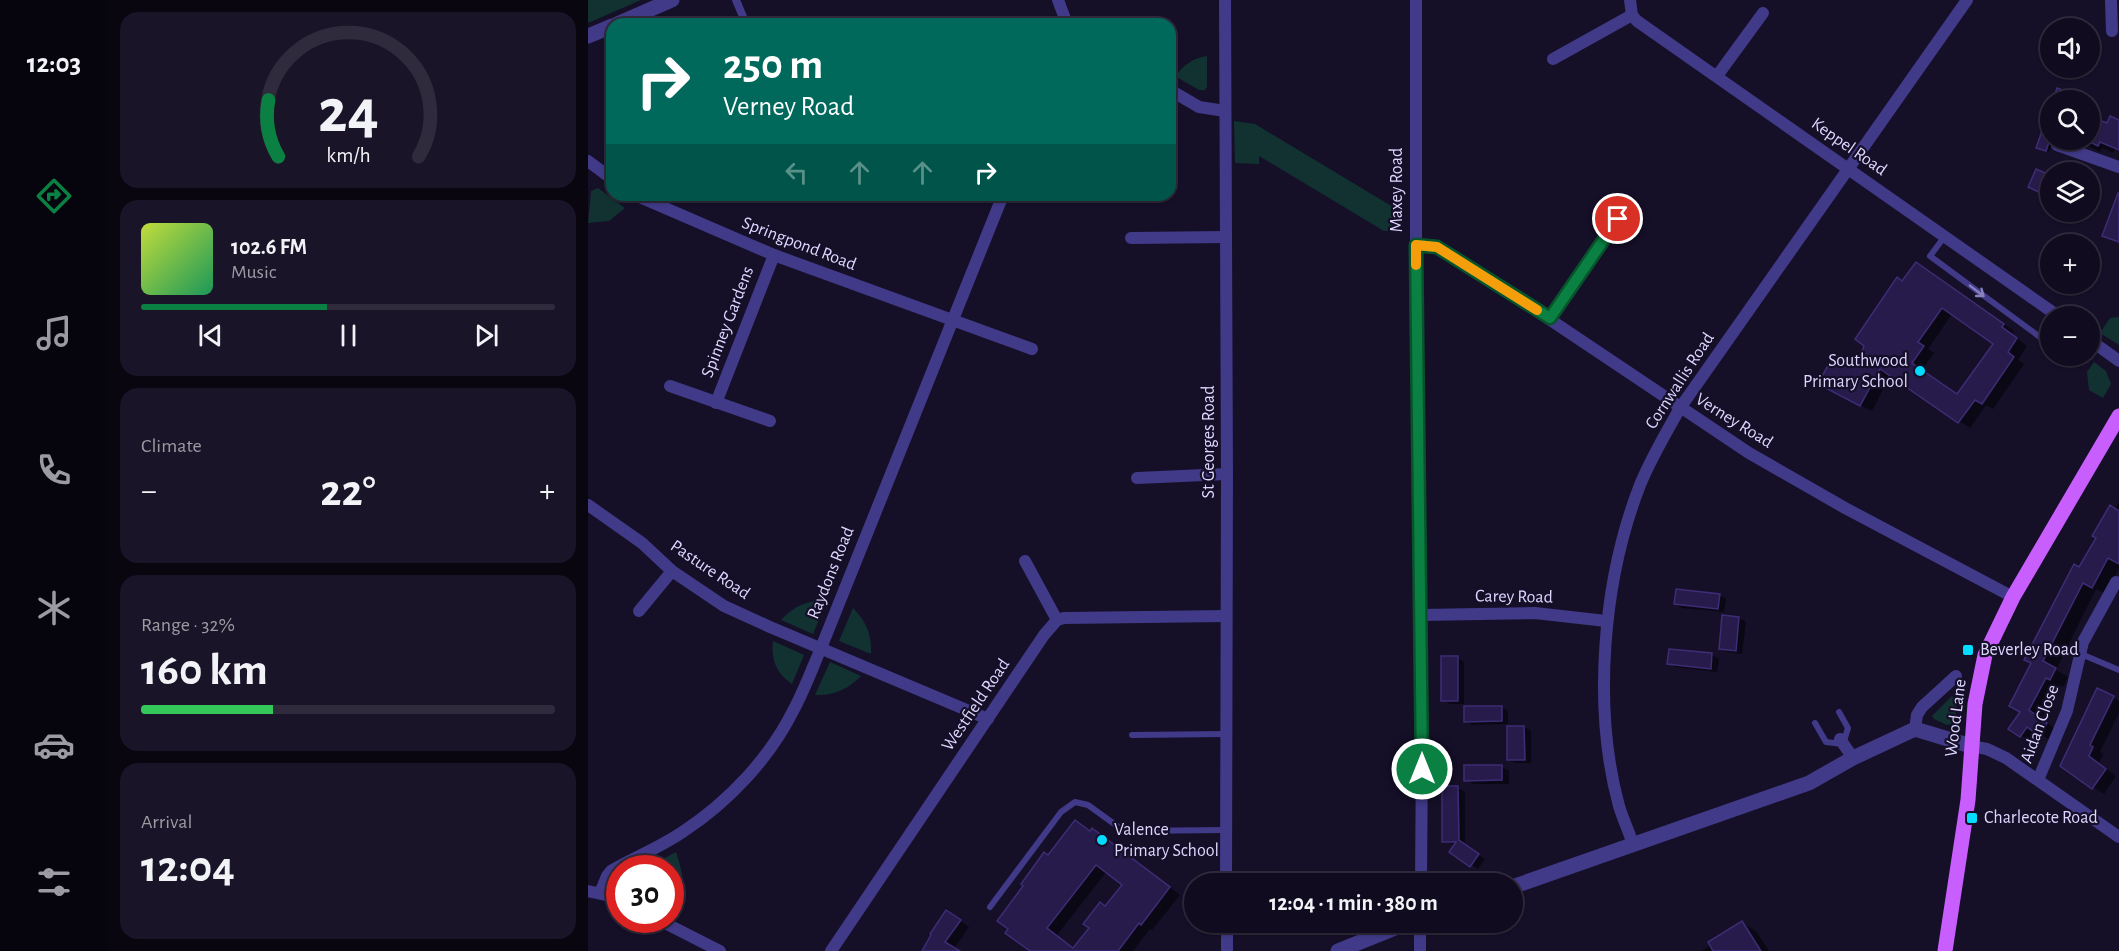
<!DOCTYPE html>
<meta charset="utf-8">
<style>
body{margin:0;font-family:"Alegreya Sans",sans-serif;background:#191427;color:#f1f3f6;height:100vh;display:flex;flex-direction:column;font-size:22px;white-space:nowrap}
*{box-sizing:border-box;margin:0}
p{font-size:20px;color:#9c9ba4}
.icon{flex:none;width:33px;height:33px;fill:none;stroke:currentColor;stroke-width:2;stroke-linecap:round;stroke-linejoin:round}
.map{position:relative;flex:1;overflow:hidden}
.details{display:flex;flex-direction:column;gap:12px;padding:12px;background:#090610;width:480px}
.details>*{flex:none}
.banner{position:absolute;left:18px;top:18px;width:570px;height:183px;border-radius:18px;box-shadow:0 2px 4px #0004,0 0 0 2px #302b3c;background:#00695c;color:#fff;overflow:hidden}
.buttons{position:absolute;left:1452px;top:18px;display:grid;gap:12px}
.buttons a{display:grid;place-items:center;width:60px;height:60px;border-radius:50%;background:#100b1e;box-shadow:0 2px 4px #0004,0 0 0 2px #302b3c;font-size:30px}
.speed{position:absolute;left:18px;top:855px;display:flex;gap:12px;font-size:30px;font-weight:700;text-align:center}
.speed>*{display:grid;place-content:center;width:78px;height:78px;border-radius:50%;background:#100b1e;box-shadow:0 2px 4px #0004,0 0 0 2px #302b3c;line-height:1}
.speed .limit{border:9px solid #d22;background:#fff;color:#111}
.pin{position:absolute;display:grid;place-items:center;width:51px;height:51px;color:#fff;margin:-26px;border:3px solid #fff;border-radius:50%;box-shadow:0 2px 6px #0007}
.me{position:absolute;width:66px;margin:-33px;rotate:0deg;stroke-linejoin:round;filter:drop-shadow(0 0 4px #0008)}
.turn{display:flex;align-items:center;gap:21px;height:126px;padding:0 18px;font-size:27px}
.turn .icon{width:78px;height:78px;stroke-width:2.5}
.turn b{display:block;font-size:42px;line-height:51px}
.lanes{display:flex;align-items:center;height:57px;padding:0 18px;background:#0003;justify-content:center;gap:30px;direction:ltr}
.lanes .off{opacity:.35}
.big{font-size:45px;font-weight:600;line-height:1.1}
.details .card{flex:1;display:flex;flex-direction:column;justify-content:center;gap:9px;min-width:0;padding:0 21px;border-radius:18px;background:#191427}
.details .dial{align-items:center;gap:0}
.dial svg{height:156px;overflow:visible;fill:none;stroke:#302b3c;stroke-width:7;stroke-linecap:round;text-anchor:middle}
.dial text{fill:#f1f3f6;stroke:none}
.song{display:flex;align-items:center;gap:18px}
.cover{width:72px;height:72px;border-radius:9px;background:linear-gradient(135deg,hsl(70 70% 55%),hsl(150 70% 35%))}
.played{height:6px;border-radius:3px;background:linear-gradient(90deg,#0b8043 45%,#302b3c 45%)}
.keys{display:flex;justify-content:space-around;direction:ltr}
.heat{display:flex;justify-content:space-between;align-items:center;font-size:33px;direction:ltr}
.charge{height:9px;border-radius:4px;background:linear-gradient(90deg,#34c759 32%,#302b3c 0)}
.trip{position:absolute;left:596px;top:873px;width:339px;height:60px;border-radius:30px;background:#100b1e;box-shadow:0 2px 4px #0004,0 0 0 2px #302b3c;font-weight:600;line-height:60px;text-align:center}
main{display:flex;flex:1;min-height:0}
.tabs{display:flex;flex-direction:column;width:108px;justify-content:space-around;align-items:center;background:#06040c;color:#9c9ba4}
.tabs .icon{width:42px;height:42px}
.tabs .on{color:#0b8043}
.tabs b{font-size:27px;color:#f1f3f6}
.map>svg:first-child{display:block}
</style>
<main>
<nav class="tabs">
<b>12:03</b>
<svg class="icon on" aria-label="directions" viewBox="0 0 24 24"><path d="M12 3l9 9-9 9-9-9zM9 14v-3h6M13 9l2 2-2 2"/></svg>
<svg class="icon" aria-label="music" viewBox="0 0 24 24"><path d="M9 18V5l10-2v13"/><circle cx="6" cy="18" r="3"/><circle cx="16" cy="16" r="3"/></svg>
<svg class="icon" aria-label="phone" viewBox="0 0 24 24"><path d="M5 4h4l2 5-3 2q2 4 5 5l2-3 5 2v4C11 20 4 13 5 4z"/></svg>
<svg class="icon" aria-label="climate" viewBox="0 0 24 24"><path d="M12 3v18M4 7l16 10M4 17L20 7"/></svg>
<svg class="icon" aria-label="car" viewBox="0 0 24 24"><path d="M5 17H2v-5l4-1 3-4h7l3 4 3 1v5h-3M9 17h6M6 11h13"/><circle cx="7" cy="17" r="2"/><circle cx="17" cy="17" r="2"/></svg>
<svg class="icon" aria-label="filters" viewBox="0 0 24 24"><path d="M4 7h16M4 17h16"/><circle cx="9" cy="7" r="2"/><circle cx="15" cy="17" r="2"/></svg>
</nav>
<section class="details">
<div class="card dial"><svg viewBox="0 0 100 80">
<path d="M14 69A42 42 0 1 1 86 69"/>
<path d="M14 69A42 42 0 0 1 9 40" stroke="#0b8043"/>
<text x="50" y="56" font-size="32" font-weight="700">24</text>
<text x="50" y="72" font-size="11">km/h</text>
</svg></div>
<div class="card">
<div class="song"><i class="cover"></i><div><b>102.6 FM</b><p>Music</p></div></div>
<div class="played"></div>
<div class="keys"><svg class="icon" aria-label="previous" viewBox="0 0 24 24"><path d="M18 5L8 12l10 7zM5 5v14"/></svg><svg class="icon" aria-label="pause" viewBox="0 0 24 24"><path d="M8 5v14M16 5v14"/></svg><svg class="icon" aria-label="next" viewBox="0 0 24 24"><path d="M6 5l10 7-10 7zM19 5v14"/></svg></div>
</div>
<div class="card"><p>Climate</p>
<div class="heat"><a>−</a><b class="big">22°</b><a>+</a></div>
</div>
<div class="card"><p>Range · 32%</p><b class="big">160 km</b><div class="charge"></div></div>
<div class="card"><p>Arrival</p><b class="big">12:04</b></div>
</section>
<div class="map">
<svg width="1531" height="951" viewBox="0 0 1531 951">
<rect width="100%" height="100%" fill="#150f28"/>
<g fill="#123232">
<path d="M0 0H53L0 23Z"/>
<path d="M619 56V87L617 90H611L587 76C596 65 605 58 619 56Z"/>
<path d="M646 121 667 124 815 213 814 231H796L671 156V164L647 163Z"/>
<path d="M10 188 37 208 21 221 0 223 3 191Z"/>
<path d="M1531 317V345L1512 333 1522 318Z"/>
<path d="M1506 362 1518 371 1523 384 1515 398 1501 390 1499 372Z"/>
<path d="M239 600 225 634 193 620C206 606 220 600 239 600Z"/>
<path d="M265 608C278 621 284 635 283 654L251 641Z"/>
<path d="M185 641 216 655 204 684C188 673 183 660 185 641Z"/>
<path d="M242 662 273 676C260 689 246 696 227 695Z"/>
<path d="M1364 696 1369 700 1367 723 1359 725 1346 719 1344 716Z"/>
<path d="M88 852C97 880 97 886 88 913L83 911 82 868H58Z"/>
</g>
<g fill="#0007" fill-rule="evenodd">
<path d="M1470 90 1482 95 1480 100H1466Z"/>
<path d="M1462 111V140H1466L1461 152 1450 147Z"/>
<path d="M1523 118 1531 121V151L1527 149 1525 153 1514 148 1512 152 1488 140H1502V127L1505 129 1519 125Z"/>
<path d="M1502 194 1510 199 1503 215 1494 212H1502Z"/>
<path d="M1339 270 1426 331 1423 334 1439 346 1430 360 1436 364 1405 409 1398 405 1382 428 1303 374 1284 411 1243 390 1270 369 1314 282ZM1364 314 1407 344 1370 395 1334 370 1346 353 1340 349Z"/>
<path d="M1531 502V568L1518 594 1508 589 1468 670 1480 677 1475 687 1471 685 1453 719 1471 731 1465 742 1452 734 1446 743 1422 729 1433 712 1491 569Z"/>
<path d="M1131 595 1138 599 1136 612 1094 608 1087 604Z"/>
<path d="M1136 617 1151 618 1158 622 1154 654 1139 652 1132 649Z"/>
<path d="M1082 650 1124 655 1131 659 1129 672 1087 667 1081 663Z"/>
<path d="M870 658 876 662V704H862L855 700Z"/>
<path d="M1510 690 1531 701V713L1512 752 1515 754 1511 763 1528 776 1516 794 1474 766Z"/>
<path d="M913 707 920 711V724L884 725 877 721Z"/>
<path d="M936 727 943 731V763H927L921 760Z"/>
<path d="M914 767 921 771V784H885L878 780Z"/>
<path d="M870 788 877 792V845L897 859 890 869 863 851 867 845 856 841Z"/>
<path d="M488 822 515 836 592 895 564 930 562 929 545 951H444L461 857ZM519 871 536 885 487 949 469 935Z"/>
<path d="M368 918 381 927 366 949 370 951H335Z"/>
<path d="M1154 923 1168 931 1181 951H1114Z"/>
</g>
<g fill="#261b4a" stroke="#3e2d76" stroke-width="1.5" fill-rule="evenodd">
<path d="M1469 88 1480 92 1477 100H1465Z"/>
<path d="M1461 111 1462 139 1458 151 1448 148Z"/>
<path d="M1522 116 1531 120V150L1512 142 1510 146 1502 142V126L1504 127 1508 119 1519 123Z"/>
<path d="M1448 169 1462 175V197L1440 187Z"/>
<path d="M1530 193H1531V242L1514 236Z"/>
<path d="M1328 262 1416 324 1414 327 1429 338 1420 352 1426 357 1394 404 1387 400 1370 423 1292 369 1272 406 1230 384 1246 354 1269 367 1276 346 1267 339 1309 277 1314 281ZM1354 308 1405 344 1369 394 1324 363 1336 346 1330 342Z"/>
<path d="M1522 505 1531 511V564L1520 558 1504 588 1495 583 1455 661 1468 668 1462 680 1458 678 1441 710 1459 723 1451 736 1439 727 1432 737 1420 729 1432 712 1421 706 1443 663 1436 660 1486 564 1491 567 1508 538 1504 536Z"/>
<path d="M1088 589 1132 594 1130 609 1086 604Z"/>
<path d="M1134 615 1151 617 1148 651 1131 649Z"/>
<path d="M1081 649 1124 653 1123 669 1079 664Z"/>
<rect x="853" y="656" width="17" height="45"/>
<path d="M1509 688 1526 696 1502 745 1505 747 1501 756 1518 769 1504 789 1472 766Z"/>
<path d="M876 706H914V721L876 722Z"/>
<path d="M919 726H936L937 760H919Z"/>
<path d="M876 765H914V780L876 781Z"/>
<path d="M854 786H870L871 840 891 854 882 867 861 852 868 842H854Z"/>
<path d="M487 820 502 831 504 828 582 887 553 925 551 923 530 951H442L417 933 420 929 409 921 435 886 433 884 456 852 460 855ZM508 865 534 885 517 906 512 902 495 924 501 928 485 948 459 928Z"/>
<path d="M358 910 373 920 357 942 372 951H334L343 935 342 934Z"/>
<path d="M1154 921 1173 951H1125L1120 942Z"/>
</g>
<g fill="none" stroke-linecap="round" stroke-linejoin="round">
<g stroke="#403a88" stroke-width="6">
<path d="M1357 236 1342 256 1456 340 1462 335"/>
<path d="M1493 654 1531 670"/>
<path d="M1227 723 1238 742 1255 744 1260 728 1251 712"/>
<path d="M544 735 638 734"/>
<path d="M402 907 473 812 487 802 500 805 536 831 637 830"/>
</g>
<path stroke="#403a88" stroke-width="8" d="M148 0 158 24"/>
<g stroke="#403a88" stroke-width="12">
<path d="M470 0 479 24"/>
<path d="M637 0 639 474 638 884"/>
<path d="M828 0V245L834 746 833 884"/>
<path d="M1042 0 1044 15 1049 21 1470 316"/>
<path d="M1523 0 1524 31"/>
<path d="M965 59 1044 15"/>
<path d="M1129 76 1175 13"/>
<path d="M582 90 611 107 637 111"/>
<path d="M1485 100 1487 97"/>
<path d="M1471 140 1469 145 1531 167"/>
<path d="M0 161 24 179"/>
<path d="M47 195 186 255 444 349"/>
<path d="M543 238 637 237"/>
<path d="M828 245 849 247 894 274 1161 453 1257 508 1425 597"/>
<path d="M962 319 1030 219"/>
<path d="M1502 340 1531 361"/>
<path d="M82 386 182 421"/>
<path d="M128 403 186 255"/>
<path d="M549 478 639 474"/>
<path d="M0 505 54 543 84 571 136 606 182 627 400 719"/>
<path d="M437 561 469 620"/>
<path d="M51 611 84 571"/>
<path d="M832 615 947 613 1018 621"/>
<path d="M1327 729 1329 715 1334 707 1368 676"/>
<path d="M1252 739 1265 758"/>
<path d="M1383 746 1399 749 1418 758 1531 837"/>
<path d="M1450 780 1479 711 1495 642 1528 582"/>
<path d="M1045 844C1041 832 1035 819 1031 806 1004 707 1015 580 1052 485 1063 458 1078 433 1092 408L1379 0"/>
<path d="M0 891 32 898"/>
<path d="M12 893 19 876 23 871C47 857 73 847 96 831 140 802 181 759 205 711 216 691 224 669 233 648L415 195"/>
<path d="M71 920 132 951"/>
<path d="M639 922V951"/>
<path d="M832 922V951"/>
<path d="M243 951 456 635 469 620 476 618 638 616"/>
</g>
<g stroke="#403a88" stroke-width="15">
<path d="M29 24 84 0"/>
<path d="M0 36 24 26"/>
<path d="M924 887 1221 783 1265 758 1327 729 1383 746"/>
<path d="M750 951 822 922"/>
</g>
<path stroke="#c95eff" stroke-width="15" d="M1357 951 1380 800 1387 704 1397 655 1425 597 1531 416"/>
</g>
<defs><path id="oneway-shaft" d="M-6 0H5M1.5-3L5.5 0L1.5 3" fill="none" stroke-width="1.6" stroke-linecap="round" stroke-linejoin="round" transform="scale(1.5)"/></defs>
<use stroke="#8781be" href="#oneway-shaft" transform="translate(1389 291) rotate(37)"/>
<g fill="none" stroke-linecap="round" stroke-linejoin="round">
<defs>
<path id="route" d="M834 769 828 245 849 247 962 318 1030 219"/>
</defs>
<use href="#route" stroke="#07532c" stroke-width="15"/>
<use href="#route" stroke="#0b8043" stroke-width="10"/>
<path stroke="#f59e0b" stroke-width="10" d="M828 265V245L849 247 949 310"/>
</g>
<g fill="#03dcff" stroke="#150f28" stroke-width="2">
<circle cx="1332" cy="371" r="6"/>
<rect x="1374" y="644" width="12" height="12" rx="3"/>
<rect x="1378" y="812" width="12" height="12" rx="3"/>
<circle cx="514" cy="840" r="6"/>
</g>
<g text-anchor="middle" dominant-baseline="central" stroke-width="4.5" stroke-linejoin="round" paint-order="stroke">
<g font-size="18" fill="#ddd7ff" stroke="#150f28">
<text transform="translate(1261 147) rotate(35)">Keppel Road</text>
<text transform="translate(809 190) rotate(-90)">Maxey Road</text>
<text transform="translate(211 244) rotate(21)">Springpond Road</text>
<text transform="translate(140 322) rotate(-69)">Spinney Gardens</text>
<text transform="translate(1092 381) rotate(-57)">Cornwallis Road</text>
<text transform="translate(1146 421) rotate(32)">Verney Road</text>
<text transform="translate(621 442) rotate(-90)">St Georges Road</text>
<text transform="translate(122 570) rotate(34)">Pasture Road</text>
<text transform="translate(243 573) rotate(-68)">Raydons Road</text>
<text transform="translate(926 597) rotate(1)">Carey Road</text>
<text transform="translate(388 705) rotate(-56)">Westfield Road</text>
<text transform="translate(1368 718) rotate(-83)">Wood Lane</text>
<text transform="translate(1452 724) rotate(-70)">Aidan Close</text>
</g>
<g font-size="18" fill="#ddd7ff" stroke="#150f28" text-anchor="start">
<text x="1320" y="361" text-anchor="end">Southwood<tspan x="1320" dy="21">Primary School</tspan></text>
<text x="1392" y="650">Beverley Road</text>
<text x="1396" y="818">Charlecote Road</text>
<text x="526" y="830">Valence<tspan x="526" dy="21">Primary School</tspan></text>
</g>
</g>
</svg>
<div class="buttons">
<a><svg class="icon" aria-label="sound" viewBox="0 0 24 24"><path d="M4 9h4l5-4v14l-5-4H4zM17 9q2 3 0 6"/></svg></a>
<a><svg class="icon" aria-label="search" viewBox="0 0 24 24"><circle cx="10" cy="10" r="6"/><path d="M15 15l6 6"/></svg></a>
<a><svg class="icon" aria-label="layers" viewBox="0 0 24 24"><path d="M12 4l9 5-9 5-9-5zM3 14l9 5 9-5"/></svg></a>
<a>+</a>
<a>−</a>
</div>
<div class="speed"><div class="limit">30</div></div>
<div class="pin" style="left:1030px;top:219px;background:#d93025"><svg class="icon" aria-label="arrive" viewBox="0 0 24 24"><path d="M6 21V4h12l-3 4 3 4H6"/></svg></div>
<svg class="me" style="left:834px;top:769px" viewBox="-20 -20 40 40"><circle r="17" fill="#0b8043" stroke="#fff" stroke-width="3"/><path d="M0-11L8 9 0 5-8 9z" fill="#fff"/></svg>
<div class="trip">12:04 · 1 min · 380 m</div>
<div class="banner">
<div class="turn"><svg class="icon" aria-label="right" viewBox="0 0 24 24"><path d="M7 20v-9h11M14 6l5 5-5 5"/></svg><div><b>250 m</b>Verney Road</div></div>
<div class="lanes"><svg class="icon off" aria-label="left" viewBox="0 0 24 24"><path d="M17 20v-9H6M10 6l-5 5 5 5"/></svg><svg class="icon off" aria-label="ahead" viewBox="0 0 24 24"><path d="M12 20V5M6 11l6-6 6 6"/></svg><svg class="icon off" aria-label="ahead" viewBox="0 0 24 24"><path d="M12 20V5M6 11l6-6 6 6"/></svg><svg class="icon" aria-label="right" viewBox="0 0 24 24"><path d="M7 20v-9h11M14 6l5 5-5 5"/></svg></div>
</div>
</div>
</main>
